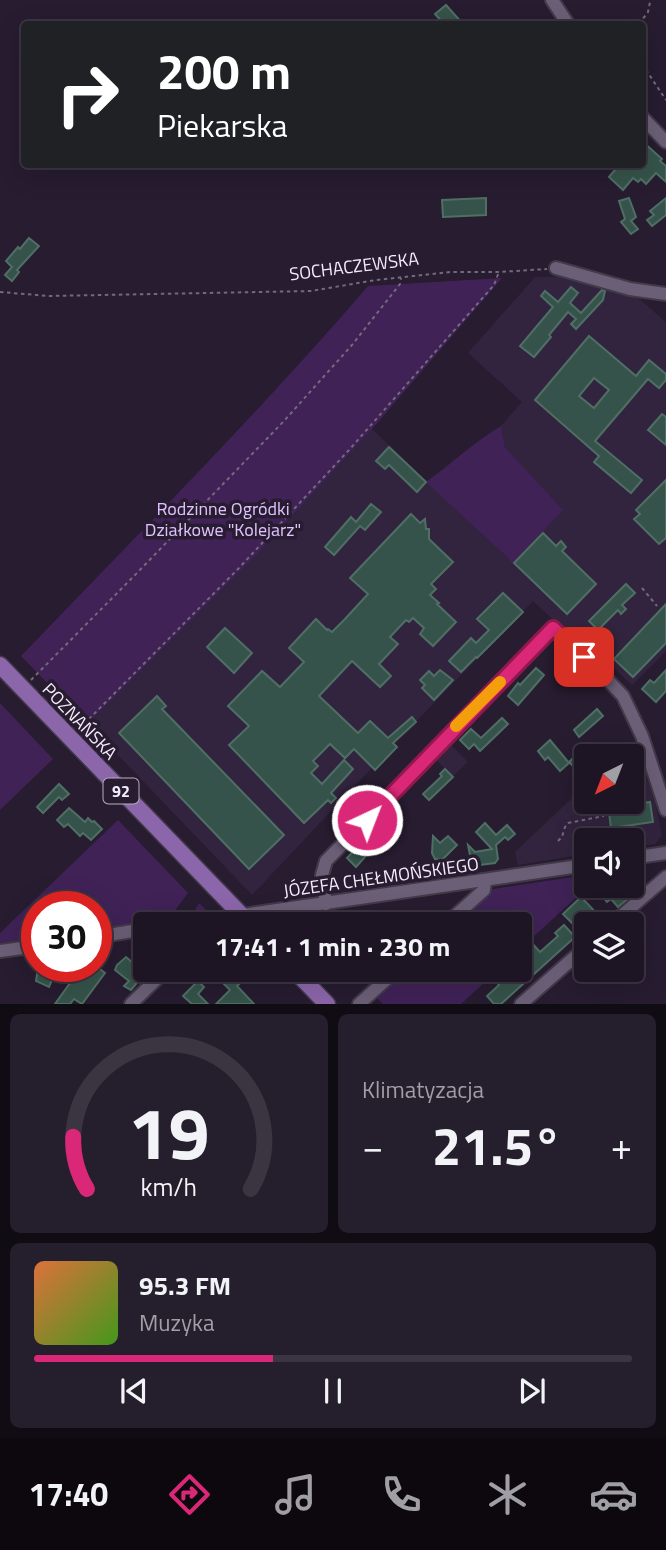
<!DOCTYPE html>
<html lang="pl">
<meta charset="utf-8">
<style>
body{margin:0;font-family:"Titillium Web",sans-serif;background:#251e2c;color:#f1f3f6;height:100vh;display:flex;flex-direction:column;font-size:26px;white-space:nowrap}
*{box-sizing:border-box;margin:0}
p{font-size:23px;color:#a09fa6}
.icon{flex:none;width:38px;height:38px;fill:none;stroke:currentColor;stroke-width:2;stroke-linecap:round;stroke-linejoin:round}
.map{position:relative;height:1004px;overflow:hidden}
.side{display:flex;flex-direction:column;gap:10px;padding:10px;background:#100c14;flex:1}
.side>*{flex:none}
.guide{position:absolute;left:21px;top:21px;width:625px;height:147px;border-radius:7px;box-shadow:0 7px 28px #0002,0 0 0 2px #3b3441;background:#202124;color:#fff;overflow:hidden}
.needle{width:46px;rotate:222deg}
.controls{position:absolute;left:574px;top:744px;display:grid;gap:14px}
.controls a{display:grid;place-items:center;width:70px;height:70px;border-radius:7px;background:#1d1524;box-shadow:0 7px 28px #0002,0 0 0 2px #3b3441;font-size:35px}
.speed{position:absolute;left:21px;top:891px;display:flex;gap:14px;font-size:35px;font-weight:700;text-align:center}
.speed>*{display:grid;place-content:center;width:91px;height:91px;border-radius:50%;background:#1d1524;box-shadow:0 7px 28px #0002,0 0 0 2px #3b3441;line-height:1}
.speed .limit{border:10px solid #d22;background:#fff;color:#111}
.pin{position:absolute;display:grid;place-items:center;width:60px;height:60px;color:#fff;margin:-30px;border-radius:14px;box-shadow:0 4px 10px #0006}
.me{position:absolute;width:77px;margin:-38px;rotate:43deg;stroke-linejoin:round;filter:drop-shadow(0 0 5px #0008)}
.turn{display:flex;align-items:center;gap:24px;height:147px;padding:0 21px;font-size:32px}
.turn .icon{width:91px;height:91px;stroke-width:2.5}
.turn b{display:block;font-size:49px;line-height:60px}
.big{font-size:52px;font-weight:700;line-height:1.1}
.side .card{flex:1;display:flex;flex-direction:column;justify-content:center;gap:10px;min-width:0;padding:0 24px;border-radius:10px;background:#251e2c}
.side .dial{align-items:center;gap:0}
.dial svg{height:182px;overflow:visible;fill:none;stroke:#3b3441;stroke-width:7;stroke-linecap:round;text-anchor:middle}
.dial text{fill:#f1f3f6;stroke:none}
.song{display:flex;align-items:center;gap:21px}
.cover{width:84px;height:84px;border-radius:10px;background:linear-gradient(135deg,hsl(20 70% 55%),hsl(100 70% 35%))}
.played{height:7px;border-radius:4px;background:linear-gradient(90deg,#db2777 40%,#3b3441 40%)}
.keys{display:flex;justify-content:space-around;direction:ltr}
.heat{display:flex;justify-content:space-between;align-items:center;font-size:38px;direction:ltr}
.side .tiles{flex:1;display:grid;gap:10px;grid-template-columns:1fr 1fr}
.card:last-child{grid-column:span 2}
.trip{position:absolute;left:133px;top:912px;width:399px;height:70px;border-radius:7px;background:#1d1524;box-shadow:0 7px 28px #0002,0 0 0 2px #3b3441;font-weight:700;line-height:70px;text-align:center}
.dock{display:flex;height:112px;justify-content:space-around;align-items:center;background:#0c080e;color:#a09fa6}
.dock .icon{width:49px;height:49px}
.dock .active{color:#db2777}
.dock b{font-size:32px;color:#f1f3f6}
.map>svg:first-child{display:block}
</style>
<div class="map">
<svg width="666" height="1004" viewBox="0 0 666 1004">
<rect width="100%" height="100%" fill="#271c30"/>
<g fill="#32243e">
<path d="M535 277H563L610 291 637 297 666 322V651L632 685 570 627 565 631 533 601 398 740 252 895 93 729V718L258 553 372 429 508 558 512 563 562 510 505 447 501 426 522 402 468 353Z"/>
<path d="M635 742 655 803 662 835 655 844 632 847V840H586V854L518 865 515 852 586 785V802H632V756H619Z"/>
<path d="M450 744 468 762 453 776 435 759Z"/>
</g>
<g fill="#402257">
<path d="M502 278 372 429 258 553 93 718H81L21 656C138 534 258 414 368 286Z"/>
<path d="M501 426 505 447 563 510 512 564 508 558 426 482C451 464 474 442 501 426Z"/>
<path d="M0 703 53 759 0 810Z"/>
<path d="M118 820 188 893 176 909 177 912 195 910 199 903 207 911 205 914 96 930V906H37V938L0 943V933Z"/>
<path d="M586 875V886H589L520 949V924H455L493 889Z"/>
<path d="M406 970H498L461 1004H383L376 997Z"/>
</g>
<g fill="#35534a" stroke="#4f6f65" stroke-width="2" fill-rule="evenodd">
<path d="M446 5 463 24H444L435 14Z"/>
<path d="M642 141 662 159 660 161 666 166V182L656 173 646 184 641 179 638 182 633 178 623 190 609 177 620 164H642Z"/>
<path d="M486 198V215L443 217 442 200Z"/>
<path d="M629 198 636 217 631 221 638 229 631 234 621 222 625 219 619 201Z"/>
<path d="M666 198V215L652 226 647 220 654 215 650 211Z"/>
<path d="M29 238 39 246 17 270 19 272 12 281 5 275 12 267 6 261 18 247 20 249Z"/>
<path d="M571 287 578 293 570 303 581 313 602 290 605 291 603 300 576 329 571 324 576 319 568 312 549 335 551 337 534 357 520 346 553 307 541 296 545 291 558 302Z"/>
<path d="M589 336 636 376 649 360 666 374V380L659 388 648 379 595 441 642 480 631 493 594 462 599 456 535 400ZM594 378 609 390 594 408 579 396Z"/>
<path d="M662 414 666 417V445L648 430Z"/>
<path d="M389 447 426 482 417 492 389 465 385 469 376 461Z"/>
<path d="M666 480V538L659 544 634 519 640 514 636 510Z"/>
<path d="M371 504 381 512 365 530 360 526 334 555 325 547 351 517 356 522Z"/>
<path d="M411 514 420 523 425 519 426 529H429V539L453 562 431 584 436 589 430 595 439 603 437 604 456 622 433 646 420 634 424 628 413 618 409 622 406 620 390 637 398 644 379 664 391 676 380 687 352 661 319 696 358 733 370 721 388 738 412 717 416 722 393 743 397 747 375 770 354 749 345 758 330 744 313 761 318 766 311 773 322 784 344 760 353 769 331 793 336 798 331 803 328 800 304 823 229 745 249 726 228 706 262 671 280 687 304 662 289 648 316 619 327 630 328 629 332 632 345 619 368 594 350 578Z"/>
<path d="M543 533 556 546 561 541 566 547 562 551 596 584 567 614 514 563Z"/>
<path d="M626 584 635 593 622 605 626 609 621 614 618 610 598 630 589 621Z"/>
<path d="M503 593 523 612 477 658 476 657 461 672 449 661 471 638 476 643 489 630 477 619Z"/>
<path d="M666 604V643L633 677 614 659Z"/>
<path d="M225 628 252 653 234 673 207 647Z"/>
<path d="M536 668 544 675 518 705 508 696 518 683 520 685Z"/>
<path d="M440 670 453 680 434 700 422 688 425 685 420 680 429 671 434 676Z"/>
<path d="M666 670V691L656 702 642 689 650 680 654 683Z"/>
<path d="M157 696 166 706 162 709 284 835 249 869 119 733Z"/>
<path d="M597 709 603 716 579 737 574 730Z"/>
<path d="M502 718 508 724 480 751 474 744 469 749 460 740 471 729 481 738Z"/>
<path d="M550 740 569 763 560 771 548 757 545 760 538 751Z"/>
<path d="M588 744 600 756H586V769L581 774 569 762Z"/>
<path d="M445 769 453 777 429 800 423 794 442 776 440 774Z"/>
<path d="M59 784 69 794 62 800 59 797 43 813 37 807Z"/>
<path d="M650 802 653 822 611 828 608 805 625 803V806Z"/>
<path d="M69 808 85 822 88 818 92 822 94 821 102 829 91 840 83 833 80 836 68 824 64 827 57 820Z"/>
<path d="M377 822 382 827 383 826 393 835 375 852 372 849 356 867 347 858 358 846 360 848 371 839 366 833Z"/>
<path d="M485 823 496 835 507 825 515 834 508 840 505 837 496 845 498 859 495 863 472 866 468 845 475 852 492 849 476 832Z"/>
<path d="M433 836 440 843 448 836 457 845 442 860 435 859 432 853Z"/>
<path d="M598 886H619L629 898 618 907 611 899 607 902 601 895 604 893Z"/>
<path d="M581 897 604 921 603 924H590L581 914 572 923 563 914Z"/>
<path d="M564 925 575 937 501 1004H494L487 996 499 985 492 976 500 970H520L528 961 520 951 530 941 540 952 558 936 555 933Z"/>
<path d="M126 957 139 968 145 961V973L131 990 124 986 129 981 115 970 117 965Z"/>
<path d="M44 966H86L91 969 93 966H96L105 973 82 1004 74 999 70 1004H55L75 976 61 966 57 975H54L49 987 36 981 38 969 42 970Z"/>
<path d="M230 973 240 983 237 986 254 1004H216L230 990 224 984 227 981 225 978Z"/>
<path d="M198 981 204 987 198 994 208 1004H192L183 996Z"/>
</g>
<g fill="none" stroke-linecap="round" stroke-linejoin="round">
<defs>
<g id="minor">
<path d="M552 0 568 24"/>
<path d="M642 117 666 142"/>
<path d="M556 268 630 289 666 294"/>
<path d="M632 858 666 853"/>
<path d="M326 904 322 875 326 861 553 628 607 679 623 696 642 736 666 810"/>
<path d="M181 924 586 865"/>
<path d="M446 924 484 890 485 880"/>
<path d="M612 924 666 877"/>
<path d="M96 937 145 929"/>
<path d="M0 951 37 946"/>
<path d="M131 1004 166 970"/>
<path d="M359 1004 397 970"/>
<path d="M521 1004 586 947"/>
</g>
<g id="major">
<path d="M0 665 250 924"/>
<path d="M294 970 327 1004"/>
</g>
</defs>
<use href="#minor" stroke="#423949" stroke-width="16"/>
<use href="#major" stroke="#423949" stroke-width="19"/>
<g stroke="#746a7c" stroke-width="2" stroke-dasharray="3.5 3.5" stroke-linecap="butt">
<path d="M639 24 648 12 650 2"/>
<path d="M642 64 666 100"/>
<path d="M0 292 49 296 311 291 376 280 451 272H499L547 269"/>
<path d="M642 588 657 606"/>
<path d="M31 680 137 573 284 421 352 345 400 284 401 278"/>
<path d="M79 729 238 569 349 450 494 285 499 272"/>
<path d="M619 827 621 840"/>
<path d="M582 833 598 835 620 832"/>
<path d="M558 841 562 837 565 827 568 823 604 816"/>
</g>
<use href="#minor" stroke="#6b5f77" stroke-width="12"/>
<use href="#major" stroke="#8b66aa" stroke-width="16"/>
</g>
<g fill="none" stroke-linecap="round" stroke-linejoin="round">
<defs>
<path id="route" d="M367 820 553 628 584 657"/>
</defs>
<use href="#route" stroke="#8e194d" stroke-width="18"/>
<use href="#route" stroke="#db2777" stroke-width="12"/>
<path stroke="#f59e0b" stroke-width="12" d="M456 726 500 682"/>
</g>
<g text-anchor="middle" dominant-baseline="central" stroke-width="7" stroke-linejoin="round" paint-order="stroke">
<rect fill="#271c30" stroke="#b6aebd" stroke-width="2" x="103.5" y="778.5" width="35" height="25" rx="5"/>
<g font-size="16" font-weight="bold" fill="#f3ecfa">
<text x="121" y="791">92</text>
</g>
<g font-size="18" fill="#f3ecfa" stroke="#271c30">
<text transform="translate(354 266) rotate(-7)">SOCHACZEWSKA</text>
<text transform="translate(80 721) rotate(46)">POZNAŃSKA</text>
<text transform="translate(381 877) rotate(-8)">JÓZEFA CHEŁMOŃSKIEGO</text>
</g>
<g font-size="18" fill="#e1c2fe" stroke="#271c30">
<text x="223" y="508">Rodzinne Ogródki<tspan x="223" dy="21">Działkowe "Kolejarz"</tspan></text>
</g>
</g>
</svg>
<div class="controls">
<a><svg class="needle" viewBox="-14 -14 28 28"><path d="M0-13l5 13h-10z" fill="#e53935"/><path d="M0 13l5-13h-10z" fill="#a09fa6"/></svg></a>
<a><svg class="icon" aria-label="sound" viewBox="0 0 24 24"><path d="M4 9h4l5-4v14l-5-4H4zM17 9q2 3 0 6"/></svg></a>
<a><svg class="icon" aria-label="layers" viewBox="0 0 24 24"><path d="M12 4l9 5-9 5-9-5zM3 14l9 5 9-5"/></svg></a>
</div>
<div class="speed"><div class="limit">30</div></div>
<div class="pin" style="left:584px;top:657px;background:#d93025"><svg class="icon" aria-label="arrive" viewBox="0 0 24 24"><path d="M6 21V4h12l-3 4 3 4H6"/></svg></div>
<svg class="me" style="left:367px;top:820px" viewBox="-20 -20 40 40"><circle r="17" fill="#db2777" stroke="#fff" stroke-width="3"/><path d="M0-11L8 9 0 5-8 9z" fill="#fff"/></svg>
<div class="trip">17:41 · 1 min · 230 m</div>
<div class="guide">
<div class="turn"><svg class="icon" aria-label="right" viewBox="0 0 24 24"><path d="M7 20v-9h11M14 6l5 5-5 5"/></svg><div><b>200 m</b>Piekarska</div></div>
</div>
</div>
<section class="side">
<div class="tiles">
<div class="card dial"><svg viewBox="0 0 100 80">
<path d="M14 69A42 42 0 1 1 86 69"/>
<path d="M14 69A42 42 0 0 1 8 46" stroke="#db2777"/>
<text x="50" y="56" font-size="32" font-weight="700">19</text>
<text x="50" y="72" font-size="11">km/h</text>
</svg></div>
<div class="card"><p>Klimatyzacja</p>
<div class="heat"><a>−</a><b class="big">21.5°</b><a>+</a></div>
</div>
<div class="card">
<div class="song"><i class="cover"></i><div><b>95.3 FM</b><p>Muzyka</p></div></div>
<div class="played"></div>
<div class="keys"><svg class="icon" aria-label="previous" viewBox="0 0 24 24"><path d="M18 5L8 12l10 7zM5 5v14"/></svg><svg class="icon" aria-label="pause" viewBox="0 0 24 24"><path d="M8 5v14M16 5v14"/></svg><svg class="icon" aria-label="next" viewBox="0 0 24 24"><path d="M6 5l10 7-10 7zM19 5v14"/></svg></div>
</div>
</div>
</section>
<nav class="dock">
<b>17:40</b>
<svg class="icon active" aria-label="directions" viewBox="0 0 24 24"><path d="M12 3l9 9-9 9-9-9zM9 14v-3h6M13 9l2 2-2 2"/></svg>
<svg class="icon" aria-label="music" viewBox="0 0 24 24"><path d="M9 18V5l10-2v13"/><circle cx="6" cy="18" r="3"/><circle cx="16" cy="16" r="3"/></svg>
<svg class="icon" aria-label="phone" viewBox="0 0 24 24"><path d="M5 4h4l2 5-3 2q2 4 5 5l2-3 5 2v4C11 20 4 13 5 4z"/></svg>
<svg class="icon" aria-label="climate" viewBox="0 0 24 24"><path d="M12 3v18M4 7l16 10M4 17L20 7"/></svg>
<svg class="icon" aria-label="car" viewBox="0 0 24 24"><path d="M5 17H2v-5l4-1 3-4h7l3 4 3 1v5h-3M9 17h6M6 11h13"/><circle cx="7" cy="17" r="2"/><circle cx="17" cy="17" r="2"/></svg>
</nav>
